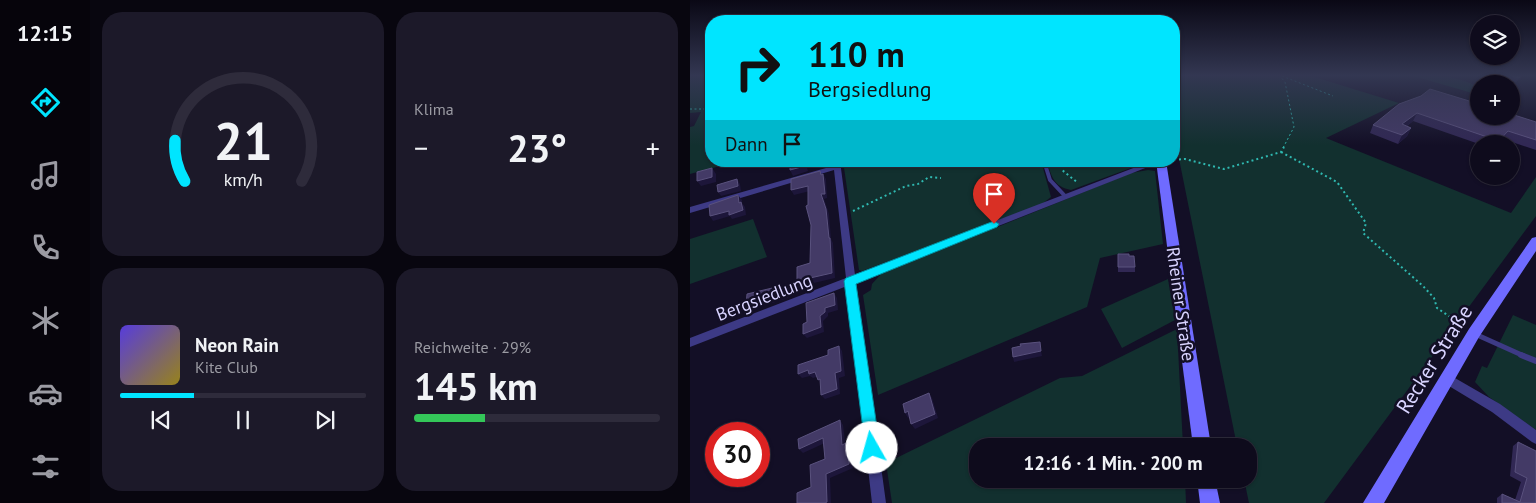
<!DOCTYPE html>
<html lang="de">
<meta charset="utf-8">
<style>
body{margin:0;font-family:"PT Sans",sans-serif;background:#1c1929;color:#f1f3f6;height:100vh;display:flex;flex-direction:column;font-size:19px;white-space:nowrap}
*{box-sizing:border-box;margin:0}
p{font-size:16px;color:#9b9ba3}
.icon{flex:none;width:28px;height:28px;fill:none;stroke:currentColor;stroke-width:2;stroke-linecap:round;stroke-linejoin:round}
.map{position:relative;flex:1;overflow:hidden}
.panel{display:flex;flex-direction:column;gap:12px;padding:12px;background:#08060f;width:600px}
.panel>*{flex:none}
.banner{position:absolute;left:15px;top:15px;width:475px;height:152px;border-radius:20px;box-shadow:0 1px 4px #0004,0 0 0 1px #2e2b3b;background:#00e5ff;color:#111;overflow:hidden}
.fabs{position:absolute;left:780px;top:15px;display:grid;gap:10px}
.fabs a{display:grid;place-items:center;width:50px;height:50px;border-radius:50%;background:#0e0b1c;box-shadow:0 1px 4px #0004,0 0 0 1px #2e2b3b;font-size:25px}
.speed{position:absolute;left:15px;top:422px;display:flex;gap:10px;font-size:25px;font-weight:700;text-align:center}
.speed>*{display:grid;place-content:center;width:65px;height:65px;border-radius:50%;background:#0e0b1c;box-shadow:0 1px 4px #0004,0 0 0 1px #2e2b3b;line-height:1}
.speed .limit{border:8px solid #d22;background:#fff;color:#111}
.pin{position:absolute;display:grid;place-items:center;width:42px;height:42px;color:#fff;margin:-51px -21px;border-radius:50% 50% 50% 0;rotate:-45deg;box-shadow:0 0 5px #0007}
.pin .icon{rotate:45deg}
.me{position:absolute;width:55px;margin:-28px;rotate:353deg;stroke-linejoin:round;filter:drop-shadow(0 0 4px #0008)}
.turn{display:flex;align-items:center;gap:18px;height:105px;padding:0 20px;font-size:22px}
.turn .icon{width:65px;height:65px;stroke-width:2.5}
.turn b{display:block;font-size:35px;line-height:42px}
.then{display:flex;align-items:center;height:48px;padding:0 20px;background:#0003;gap:10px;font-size:19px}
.big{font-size:38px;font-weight:600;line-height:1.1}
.panel .widget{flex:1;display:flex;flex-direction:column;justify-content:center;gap:8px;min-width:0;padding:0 18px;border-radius:20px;background:#1c1929}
.panel .dial{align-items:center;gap:0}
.dial svg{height:130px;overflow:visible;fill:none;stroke:#2e2b3b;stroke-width:7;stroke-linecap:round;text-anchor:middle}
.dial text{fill:#f1f3f6;stroke:none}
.song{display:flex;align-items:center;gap:15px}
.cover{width:60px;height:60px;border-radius:8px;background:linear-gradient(135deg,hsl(250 70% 55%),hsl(50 70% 35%))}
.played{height:5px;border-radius:2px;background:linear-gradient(90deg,#00e5ff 30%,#2e2b3b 30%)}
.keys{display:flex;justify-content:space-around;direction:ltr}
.heat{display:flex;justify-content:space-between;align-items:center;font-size:28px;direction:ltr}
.charge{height:8px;border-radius:4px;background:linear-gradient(90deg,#34c759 29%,#2e2b3b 0)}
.panel .tiles{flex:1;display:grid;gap:12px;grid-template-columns:repeat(2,1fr)}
.trip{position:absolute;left:279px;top:438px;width:288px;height:50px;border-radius:20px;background:#0e0b1c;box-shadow:0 1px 4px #0004,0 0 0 1px #2e2b3b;font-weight:600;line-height:50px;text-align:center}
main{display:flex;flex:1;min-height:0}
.menu{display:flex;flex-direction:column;width:90px;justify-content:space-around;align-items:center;background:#06040b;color:#9b9ba3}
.menu .icon{width:35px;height:35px}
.menu .active{color:#00e5ff}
.menu b{font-size:22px;color:#f1f3f6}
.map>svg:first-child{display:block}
</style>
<main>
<nav class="menu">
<b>12:15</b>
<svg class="icon active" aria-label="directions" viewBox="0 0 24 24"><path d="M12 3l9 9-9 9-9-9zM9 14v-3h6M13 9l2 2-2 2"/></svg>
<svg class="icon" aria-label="music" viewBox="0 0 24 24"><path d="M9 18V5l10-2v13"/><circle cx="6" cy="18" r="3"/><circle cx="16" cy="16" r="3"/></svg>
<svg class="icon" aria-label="phone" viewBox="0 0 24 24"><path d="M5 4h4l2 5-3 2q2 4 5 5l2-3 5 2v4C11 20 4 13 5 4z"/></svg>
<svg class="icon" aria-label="climate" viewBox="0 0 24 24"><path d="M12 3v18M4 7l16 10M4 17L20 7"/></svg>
<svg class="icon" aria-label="car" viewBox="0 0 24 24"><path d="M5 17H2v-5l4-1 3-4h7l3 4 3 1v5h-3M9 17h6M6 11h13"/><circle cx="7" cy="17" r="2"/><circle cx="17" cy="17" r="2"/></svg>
<svg class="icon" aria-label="filters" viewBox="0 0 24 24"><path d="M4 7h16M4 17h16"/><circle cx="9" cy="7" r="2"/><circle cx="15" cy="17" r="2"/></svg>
</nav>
<section class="panel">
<div class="tiles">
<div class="widget dial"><svg viewBox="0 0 100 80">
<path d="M14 69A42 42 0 1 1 86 69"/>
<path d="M14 69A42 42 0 0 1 8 44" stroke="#00e5ff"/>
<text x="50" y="56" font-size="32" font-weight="700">21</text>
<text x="50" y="72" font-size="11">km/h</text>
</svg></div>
<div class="widget"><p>Klima</p>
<div class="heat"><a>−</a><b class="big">23°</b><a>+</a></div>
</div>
<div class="widget">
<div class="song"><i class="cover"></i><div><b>Neon Rain</b><p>Kite Club</p></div></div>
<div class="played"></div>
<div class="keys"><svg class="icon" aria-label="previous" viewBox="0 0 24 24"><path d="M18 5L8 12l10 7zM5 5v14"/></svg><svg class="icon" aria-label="pause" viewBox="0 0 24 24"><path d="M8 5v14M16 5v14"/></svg><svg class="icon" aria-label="next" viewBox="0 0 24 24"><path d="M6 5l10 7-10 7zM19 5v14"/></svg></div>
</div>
<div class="widget"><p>Reichweite · 29%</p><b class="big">145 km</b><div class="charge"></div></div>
</div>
</section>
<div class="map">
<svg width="846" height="503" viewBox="0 0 846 503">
<rect width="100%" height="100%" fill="#130f26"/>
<g fill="#12302f">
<path d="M0 75H21V161H49L0 174V127L4 126 11 112 0 113Z"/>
<path d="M484 75H618L709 103 636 138 821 213 846 177V216L634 503H559L554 479H558V446H547L484 134Z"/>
<path d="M720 75C744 75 769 75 789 88V95Z"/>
<path d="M153 161H351L361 197 352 204 172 271 169 270Z"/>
<path d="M357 161H460L381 190C364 187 361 176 357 161Z"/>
<path d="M458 170 465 171 473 244 410 258 397 307 188 395 173 295 181 290 182 284 191 274 441 173Z"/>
<path d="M63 219 77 257 0 284V239Z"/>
<path d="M478 279 485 320 432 348 411 309Z"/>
<path d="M823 315 846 325V430L799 397 785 382 792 366 797 368Z"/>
<path d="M487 329 493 446H288V479H495L496 503H202L196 463 370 378 392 376Z"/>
</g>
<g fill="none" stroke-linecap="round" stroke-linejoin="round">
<g stroke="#2fb8b0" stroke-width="1" stroke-dasharray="2 2.5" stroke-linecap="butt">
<path d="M589 75 595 82 604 127 593 148"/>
<path d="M592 76 643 96"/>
<path d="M0 109H21"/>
</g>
<g stroke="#2fb8b0" stroke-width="2" stroke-dasharray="2 3" stroke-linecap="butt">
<path d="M591 152 647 182 676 223 673 233 733 286 744 298 747 308 775 327"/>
<path d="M484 160 495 159 534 169 591 152 594 147"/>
<path d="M371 161 372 170 388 183"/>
<path d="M163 211 216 186 228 184 239 177 251 178"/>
</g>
<path stroke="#3d3a85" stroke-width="4" d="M354 161 360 180 375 196"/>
<path stroke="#3d3a85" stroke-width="5" d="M785 334 834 356"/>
<path stroke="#3d3a85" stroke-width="6" d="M831 355 846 361"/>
<g fill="#3d3a85" fill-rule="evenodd">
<path d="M143 161H150L165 275 459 162 473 161 166 282 196 503H182L157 286 0 347V338L156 278 144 170 0 213V207L143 166Z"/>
<path d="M758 374 810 404 846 430V444L842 442 802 412 754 383 752 379 754 375Z"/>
</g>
<g fill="#6f6bff" fill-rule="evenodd">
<path d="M466 161H476L521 446H503Z"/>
<path d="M846 237V251L789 337 694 503H673L779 329 842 238Z"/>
<path d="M507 479H525L530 503H510Z"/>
</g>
</g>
<g fill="#312854">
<path d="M818 75H835L826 82 815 79Z"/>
<path d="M731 96 846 122V150L813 139 809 144H789L723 121 717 126 721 128 717 136 708 144 680 133 683 125Z"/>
<path d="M428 254 439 256 445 267V272H428Z"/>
<path d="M828 442 846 503H807V498L812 494 825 500 831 482 820 476 823 446Z"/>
</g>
<g fill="#1d163a">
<path d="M832 75H835L826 82 829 78Z"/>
<path d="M727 113 723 121 708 133 712 124Z"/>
<path d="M721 128 717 136 708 144 712 135Z"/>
<path d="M818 131 813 139 809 144H807Z"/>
<path d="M114 161H115L118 171 103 176 100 170Z"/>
<path d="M22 168 26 174V182L11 186 7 181Z"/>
<path d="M133 174 136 179 137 198 134 199 139 214 141 239 143 243 145 278 111 286 107 281 139 238 131 194Z"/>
<path d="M47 179 50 184 51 191 31 196 28 192Z"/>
<path d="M118 186 120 191 104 195 101 190Z"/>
<path d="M48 195 52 200V203L55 207 56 215 42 219 40 216 23 221 20 216 49 203Z"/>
<path d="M95 285 98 290V298L60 310 56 306Z"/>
<path d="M144 293 147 298 148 310 138 313V316L133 321 134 332 117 338 113 334 130 316Z"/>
<path d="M149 346 152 351 155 376 149 378 150 394 135 399 131 395 145 373Z"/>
<path d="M351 351 352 356 324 362 323 357Z"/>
<path d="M118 370 125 372 129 376 123 378 120 376 112 378 108 374Z"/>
<path d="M239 393 242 398 248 418 225 429 221 424Z"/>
<path d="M218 411 221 416 218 418 215 413Z"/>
<path d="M150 420 153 425 156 449 152 445Z"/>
<path d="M133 438 137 442 113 453 109 449Z"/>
<path d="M158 442 161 447 163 468 140 478 141 503H135L136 474Z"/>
</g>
<g fill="#433a66" stroke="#5a527e">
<path d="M817 75H832L829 78Z"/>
<path d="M740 89 789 104V116H821V114L846 122V140L818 131 809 141 727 113 712 124 721 128 712 135 683 125 709 104 731 96Z"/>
<path d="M103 161H114L115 166 100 170V163Z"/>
<path d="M22 168V177L7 181V172Z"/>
<path d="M130 171 131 175 133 174 135 194H131L136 209 139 238H140L142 273 107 281V267L120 263 121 225 116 206 118 205V186L101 190V179Z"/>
<path d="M47 179 48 186 28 192 27 185Z"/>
<path d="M48 195 49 203 51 202 53 210 39 215V211L20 216 19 205Z"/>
<path d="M428 254H439V256H444L445 267H428Z"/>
<path d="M95 285V293L56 306 57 294Z"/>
<path d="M144 293 145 305 135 308V312L130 316 131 327 113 334V324L117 322 116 303Z"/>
<path d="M350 342 351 351 323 357 322 348 331 346 330 344Z"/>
<path d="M149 346 151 371 145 373 147 389 131 395 130 379 128 380 125 372 119 374 118 370 108 374V365L138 355V350Z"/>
<path d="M239 393 245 414 221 424 218 411 215 413 213 404Z"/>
<path d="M150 420 152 445 158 442 159 464 136 474 137 502 135 503H107V493L121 487 120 465 135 459 133 438 109 449 108 439Z"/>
<path d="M828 442 846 451V503H812V494L830 502 837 478 825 472Z"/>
</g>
<linearGradient id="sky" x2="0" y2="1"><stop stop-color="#0a0815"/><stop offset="0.52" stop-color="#333752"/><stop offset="1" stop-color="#333752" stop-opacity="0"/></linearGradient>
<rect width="846" height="145" fill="url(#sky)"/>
<path fill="#00e5ff" stroke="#0095a6" d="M304 221 309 224 307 227 166 284 190 448 188 453 182 456 176 453 154 281 156 278Z"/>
<g text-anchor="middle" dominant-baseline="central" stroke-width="5" stroke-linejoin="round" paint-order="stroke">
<g font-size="18" fill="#d9d4ff" stroke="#130f26">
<text transform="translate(74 297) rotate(-21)">Bergsiedlung</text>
<text transform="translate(491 304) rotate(82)">Rheiner Straße</text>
</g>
<g font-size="21" fill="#d9d4ff" stroke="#130f26">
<text transform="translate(744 359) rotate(-58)">Recker Straße</text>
</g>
</g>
</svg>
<div class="fabs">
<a><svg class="icon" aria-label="layers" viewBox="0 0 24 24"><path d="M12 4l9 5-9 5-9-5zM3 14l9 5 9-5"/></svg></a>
<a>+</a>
<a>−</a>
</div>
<div class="speed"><div class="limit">30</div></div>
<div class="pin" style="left:304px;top:224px;background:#d93025"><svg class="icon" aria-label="arrive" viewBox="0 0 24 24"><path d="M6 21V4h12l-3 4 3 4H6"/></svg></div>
<svg class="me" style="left:182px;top:448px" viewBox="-20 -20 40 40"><circle r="19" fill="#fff"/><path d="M0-13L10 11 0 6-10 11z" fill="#00e5ff"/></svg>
<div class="trip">12:16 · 1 Min. · 200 m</div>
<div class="banner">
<div class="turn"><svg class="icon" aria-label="right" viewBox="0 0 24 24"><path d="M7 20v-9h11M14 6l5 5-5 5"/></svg><div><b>110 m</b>Bergsiedlung</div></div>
<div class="then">Dann<svg class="icon" aria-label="arrive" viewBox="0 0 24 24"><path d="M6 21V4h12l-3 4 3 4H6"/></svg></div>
</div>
</div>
</main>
